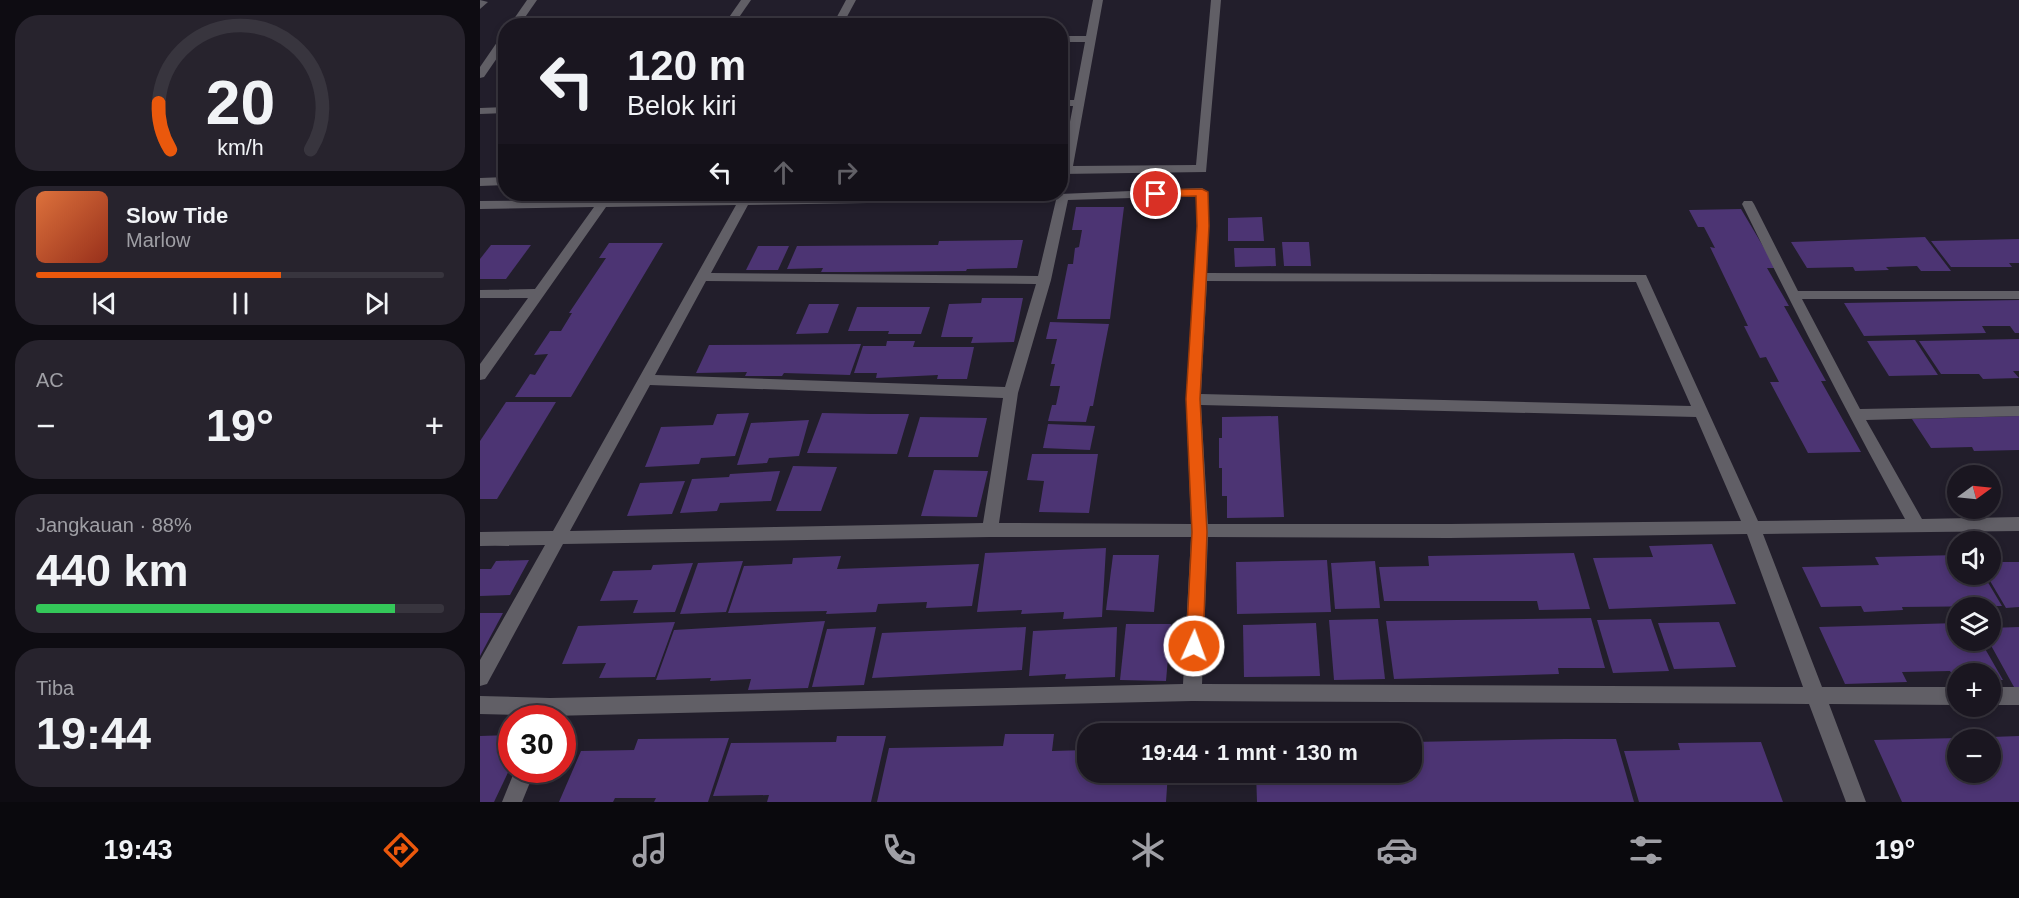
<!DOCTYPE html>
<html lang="id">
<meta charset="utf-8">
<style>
body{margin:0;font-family:Helvetica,sans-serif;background:#27232d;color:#f1f3f6;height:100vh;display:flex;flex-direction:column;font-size:22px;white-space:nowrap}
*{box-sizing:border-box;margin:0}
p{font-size:20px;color:#9f9fa5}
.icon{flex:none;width:33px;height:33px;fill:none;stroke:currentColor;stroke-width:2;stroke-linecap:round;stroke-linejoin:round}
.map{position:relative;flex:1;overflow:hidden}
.details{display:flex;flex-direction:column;gap:15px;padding:15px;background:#0e0c12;width:480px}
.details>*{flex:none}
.banner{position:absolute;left:18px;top:18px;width:570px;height:183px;border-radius:24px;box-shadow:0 3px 9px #0003,0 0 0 2px #38353e;background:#1a1620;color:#f1f3f6;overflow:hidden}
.needle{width:39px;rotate:75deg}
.tools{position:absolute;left:1467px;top:465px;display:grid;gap:12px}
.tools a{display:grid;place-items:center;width:54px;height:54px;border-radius:50%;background:#1a1620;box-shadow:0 3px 9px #0003,0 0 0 2px #38353e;font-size:30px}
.speed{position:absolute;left:18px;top:705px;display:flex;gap:12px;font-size:30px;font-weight:700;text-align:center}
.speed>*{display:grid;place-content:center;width:78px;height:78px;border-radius:50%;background:#1a1620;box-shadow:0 3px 9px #0003,0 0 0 2px #38353e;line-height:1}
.speed .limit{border:9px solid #d22;background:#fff;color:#111}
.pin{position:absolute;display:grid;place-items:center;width:51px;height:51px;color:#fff;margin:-26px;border:3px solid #fff;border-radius:50%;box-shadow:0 2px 6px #0007}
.me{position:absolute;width:66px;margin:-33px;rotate:2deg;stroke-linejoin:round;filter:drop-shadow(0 0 4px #0008)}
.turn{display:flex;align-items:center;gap:21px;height:126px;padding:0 30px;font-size:27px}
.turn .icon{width:78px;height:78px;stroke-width:2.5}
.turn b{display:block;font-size:42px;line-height:51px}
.lanes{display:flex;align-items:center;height:57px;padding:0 30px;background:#0003;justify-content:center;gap:30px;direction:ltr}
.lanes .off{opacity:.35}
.big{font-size:45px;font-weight:800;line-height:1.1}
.details .widget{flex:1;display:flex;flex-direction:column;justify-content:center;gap:9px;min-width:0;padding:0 21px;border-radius:24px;background:#27232d}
.details .dial{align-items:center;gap:0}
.dial svg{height:156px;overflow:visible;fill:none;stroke:#38353e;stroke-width:7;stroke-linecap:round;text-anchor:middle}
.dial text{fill:#f1f3f6;stroke:none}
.song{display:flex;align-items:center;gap:18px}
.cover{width:72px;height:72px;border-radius:9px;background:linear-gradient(135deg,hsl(20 70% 55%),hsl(10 70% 35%))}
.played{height:6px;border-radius:3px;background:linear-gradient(90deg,#ea580c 60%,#38353e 60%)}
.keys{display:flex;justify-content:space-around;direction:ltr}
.heat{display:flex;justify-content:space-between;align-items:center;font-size:33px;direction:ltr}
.charge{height:9px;border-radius:4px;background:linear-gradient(90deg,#34c759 88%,#38353e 0)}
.trip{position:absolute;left:597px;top:723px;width:345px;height:60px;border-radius:24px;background:#1a1620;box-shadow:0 3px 9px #0003,0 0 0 2px #38353e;font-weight:800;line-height:60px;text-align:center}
.tabs{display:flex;height:96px;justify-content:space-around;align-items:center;background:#0a090d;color:#9f9fa5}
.tabs .icon{width:42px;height:42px}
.tabs .selected{color:#ea580c}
.tabs b{font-size:27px;color:#f1f3f6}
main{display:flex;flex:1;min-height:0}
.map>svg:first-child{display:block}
</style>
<main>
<section class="details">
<div class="widget dial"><svg viewBox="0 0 100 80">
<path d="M14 69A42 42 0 1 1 86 69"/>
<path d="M14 69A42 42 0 0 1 8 45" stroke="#ea580c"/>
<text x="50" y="56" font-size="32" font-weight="700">20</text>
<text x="50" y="72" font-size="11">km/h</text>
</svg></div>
<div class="widget">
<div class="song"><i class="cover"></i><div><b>Slow Tide</b><p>Marlow</p></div></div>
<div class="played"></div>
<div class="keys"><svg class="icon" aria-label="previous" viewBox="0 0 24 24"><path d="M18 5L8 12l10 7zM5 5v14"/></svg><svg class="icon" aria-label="pause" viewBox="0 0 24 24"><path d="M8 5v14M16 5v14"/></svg><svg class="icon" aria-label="next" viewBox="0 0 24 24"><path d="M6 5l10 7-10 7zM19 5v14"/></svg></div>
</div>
<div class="widget"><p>AC</p>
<div class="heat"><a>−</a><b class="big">19°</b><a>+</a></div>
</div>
<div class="widget"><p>Jangkauan · 88%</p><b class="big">440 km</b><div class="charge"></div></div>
<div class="widget"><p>Tiba</p><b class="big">19:44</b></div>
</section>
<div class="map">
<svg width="1539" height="802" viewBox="0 0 1539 802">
<rect width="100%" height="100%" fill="#221e2b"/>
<g fill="#4c3473">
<path d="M596 207H644L630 319H577L588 264H593L595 248 599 247 602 230H592Z"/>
<path d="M1261 209 1296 268H1287L1309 306H1304L1346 381H1341L1381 452 1328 453 1290 382H1299L1286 357 1280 358 1264 326H1268L1230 247 1235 248 1224 227H1218L1209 210Z"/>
<path d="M782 217 784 241H748V218Z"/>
<path d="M1445 237 1471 271H1441L1437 266 1406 267 1409 270 1375 271 1373 267 1327 268 1311 242Z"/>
<path d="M1539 239V263H1529L1532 267H1471L1451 241Z"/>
<path d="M543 240 537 268 487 269 486 271 374 272H341L343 268 307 269 317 246 458 245 459 241Z"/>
<path d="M802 242H829L831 266H804Z"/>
<path d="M129 243H183L91 397H35L50 374 55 375 68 354 54 355 70 331H81L92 313H89L126 258H119Z"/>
<path d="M11 245H51L26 279H0V259Z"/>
<path d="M278 246H309L298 270H266Z"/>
<path d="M754 248H795L796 266 755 267Z"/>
<path d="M502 298H543L534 342 491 343 493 337H461L469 304 501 303Z"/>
<path d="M1539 300V333H1535L1530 326H1502L1506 333 1384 336 1364 303Z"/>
<path d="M329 304H359L348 333 316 334Z"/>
<path d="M377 307H450L441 334H408L409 331H368Z"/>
<path d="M570 322 629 324 613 406H610L606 422 568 421 572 405H576L580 386H570L575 364H571L577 339H566Z"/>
<path d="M1539 339V371H1533L1539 378 1503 379 1499 374H1461L1439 341Z"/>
<path d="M1435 340 1458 375 1409 376 1387 341Z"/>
<path d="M407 341H435L433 347H494L487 379H457L458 375 396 378 397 373H374L383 346H406Z"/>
<path d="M381 344 370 375 304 373 302 376H265L267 372 216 373 229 345Z"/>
<path d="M26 402H76L17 499H0V441Z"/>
<path d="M269 413 255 456 221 458 219 464 165 467 181 427 233 425 237 414Z"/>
<path d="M342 413 391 414H429L417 454 327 453Z"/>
<path d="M798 416 804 517 747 518V496H742V468H739V438H742V417Z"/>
<path d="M1539 416V450L1494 451 1492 447 1451 448 1432 419Z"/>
<path d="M440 417 507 418 498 457H428Z"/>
<path d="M329 420 319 456 289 458 287 463 257 465 271 423Z"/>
<path d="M568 424 615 426 610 450 563 448Z"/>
<path d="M552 454H618L609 513 559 512 564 481 547 480Z"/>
<path d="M313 466 357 467 341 511H296Z"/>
<path d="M454 470 508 471 497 517 441 516Z"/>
<path d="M300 471 291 501 240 503 237 511 200 513 212 479 249 477 250 474Z"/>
<path d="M205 481 192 514 147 516 160 483Z"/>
<path d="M1232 544 1256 604 1129 609 1113 558 1173 557 1169 546Z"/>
<path d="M626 548 622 617 583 619 584 612 541 614 542 610 497 612 505 553Z"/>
<path d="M1094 553 1110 609 1059 610 1057 601H904L899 567 949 566 948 556Z"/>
<path d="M633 555H679L674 612 626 610Z"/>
<path d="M1478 555V574H1503L1522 606 1422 607 1423 610 1384 612 1381 606 1341 607 1322 567 1399 565 1395 557Z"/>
<path d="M361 556 357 569 499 564 492 606 446 608 447 602 398 604 396 612 346 614 347 611 248 613 264 566 312 564 313 558Z"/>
<path d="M49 560 30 595 0 596V569H11L16 561Z"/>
<path d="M847 560 851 612 757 614 756 562Z"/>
<path d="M263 561 246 612 200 614 218 563Z"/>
<path d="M895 561 900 608 855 609 851 563Z"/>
<path d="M1510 562H1539V607L1526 608 1506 574H1510Z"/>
<path d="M213 563 195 612 153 613 158 600 120 601 133 571 171 570 173 565Z"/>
<path d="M0 613H23L0 656Z"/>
<path d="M1111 618 1125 668H1078L1079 674 914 679 906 621Z"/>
<path d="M898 619 905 679 854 680 849 620Z"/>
<path d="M1171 619 1189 671 1133 673 1117 620Z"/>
<path d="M345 621 328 688 268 690 271 679 230 681 231 678 176 680 194 630Z"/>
<path d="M195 622 175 677 119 678 126 663 82 664 98 626Z"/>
<path d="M1239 622 1256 667 1194 669 1178 623Z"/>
<path d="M836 623 840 676 764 677 763 625Z"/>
<path d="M1478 623V640H1500L1523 680H1510V674H1478V684L1470 671 1422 672 1427 682 1365 684 1339 627Z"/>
<path d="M646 624H691L686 681 640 680Z"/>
<path d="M396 627 384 685 332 687 347 629Z"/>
<path d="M546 627 542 670 392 678 402 633Z"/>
<path d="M637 627 635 677 585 679 586 674 549 676 553 631Z"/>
<path d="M1539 627V687H1534L1508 640H1510V628Z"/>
<path d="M525 734H574L572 751 608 750V772H688L686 802H397L409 748 523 746Z"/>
<path d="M32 735V764L14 802H0V736Z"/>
<path d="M357 736H406L391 802H287L289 795 233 796 251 743 356 742Z"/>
<path d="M1539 736V802H1422L1394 740 1478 738V772H1510V740H1483V738Z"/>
<path d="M249 738 228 802H174L176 798H135L133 802H79L101 751 154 750 158 739Z"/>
<path d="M1085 739H1136L1154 802H777L776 772H932V742Z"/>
<path d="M1281 742 1303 802H1159L1144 751 1200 750 1198 743Z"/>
</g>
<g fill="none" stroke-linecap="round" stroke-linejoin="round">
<g fill="#615f66" fill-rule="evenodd">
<path d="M0 0 8 2 0 9Z"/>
<path d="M47 0H57L39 26H29Z"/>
<path d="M261 0H271L253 26H243Z"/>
<path d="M366 0H376L362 26H352Z"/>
<path d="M613 0H623L593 166 716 165 731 0H741L726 172 580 174 593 106H580V100H594L605 42H580V36H606Z"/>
<path d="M26 34V45L4 77 0 78V67L22 35Z"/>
<path d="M26 107V113L0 114V108Z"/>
<path d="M26 177V185L0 186V178Z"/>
<path d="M722 188 728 192 727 273 1166 275 1278 521 1425 519C1368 415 1314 310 1262 204L1264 201H1272L1274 204 1318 291H1539V299H1322L1380 409 1539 406V416L1386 420 1442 519 1539 517V531L1283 534 1342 687H1478V705L1349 704 1386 802H1366L1329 704 712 701 70 716 0 714V696L70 698 703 684 711 537H510L83 544 7 684 0 686V660L65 545 0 546V532L73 531 256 205 126 207 5 379 0 380V364L48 298H0V290L55 289 114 207 0 209V201L580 194ZM716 196 717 227 706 399 711 524 519 523 538 393 571 280 588 200ZM576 200 558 276 231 273 268 205ZM226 281 556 284 525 387 175 375ZM727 281 1156 282 1211 406 721 394ZM170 385 523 398 503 523 90 531ZM721 405 1216 417 1261 521 969 524H728ZM1267 534 1323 687 722 684 728 537 969 538Z"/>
<rect x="1510" y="687" width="29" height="18"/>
<path d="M35 770H55L42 802H22Z"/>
</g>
</g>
<path fill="#ea580c" stroke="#983908" stroke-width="1.5" d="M722 189 728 192 729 226 720 399 727 532 723 646 720 651 714 653 709 651 706 646 712 532 706 399 717 226 716 196 676 197 670 194 676 190Z"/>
</svg>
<div class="tools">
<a><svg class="needle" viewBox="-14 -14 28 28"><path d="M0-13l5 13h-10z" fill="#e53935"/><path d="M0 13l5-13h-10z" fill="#9f9fa5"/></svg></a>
<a><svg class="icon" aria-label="sound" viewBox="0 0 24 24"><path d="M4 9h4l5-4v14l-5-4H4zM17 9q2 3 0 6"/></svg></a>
<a><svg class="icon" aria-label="layers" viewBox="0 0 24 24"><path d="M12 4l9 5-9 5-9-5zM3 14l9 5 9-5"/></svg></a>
<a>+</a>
<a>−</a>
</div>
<div class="speed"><div class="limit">30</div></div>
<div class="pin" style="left:676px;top:194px;background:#d93025"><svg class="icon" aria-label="arrive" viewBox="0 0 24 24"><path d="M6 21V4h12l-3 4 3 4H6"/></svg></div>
<svg class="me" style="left:714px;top:646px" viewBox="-20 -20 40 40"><circle r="17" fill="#ea580c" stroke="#fff" stroke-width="3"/><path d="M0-11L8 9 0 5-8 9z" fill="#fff"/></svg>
<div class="trip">19:44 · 1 mnt · 130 m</div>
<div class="banner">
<div class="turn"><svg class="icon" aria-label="left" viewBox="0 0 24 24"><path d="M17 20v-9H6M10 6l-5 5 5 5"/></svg><div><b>120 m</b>Belok kiri</div></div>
<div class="lanes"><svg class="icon" aria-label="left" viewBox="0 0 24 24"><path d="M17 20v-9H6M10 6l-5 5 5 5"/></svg><svg class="icon off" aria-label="ahead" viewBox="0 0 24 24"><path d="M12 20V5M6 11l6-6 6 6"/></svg><svg class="icon off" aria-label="right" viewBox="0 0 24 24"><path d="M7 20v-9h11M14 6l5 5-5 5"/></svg></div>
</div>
</div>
</main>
<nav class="tabs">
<b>19:43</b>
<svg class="icon selected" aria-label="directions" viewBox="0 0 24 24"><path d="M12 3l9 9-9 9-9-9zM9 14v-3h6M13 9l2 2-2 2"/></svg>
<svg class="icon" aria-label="music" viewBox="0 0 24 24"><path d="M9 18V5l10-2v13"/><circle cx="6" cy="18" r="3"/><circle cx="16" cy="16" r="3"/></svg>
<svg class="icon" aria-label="phone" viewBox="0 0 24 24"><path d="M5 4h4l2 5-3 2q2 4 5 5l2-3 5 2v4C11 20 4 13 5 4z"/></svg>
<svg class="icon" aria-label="climate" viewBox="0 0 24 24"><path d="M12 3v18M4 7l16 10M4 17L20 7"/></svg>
<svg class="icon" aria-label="car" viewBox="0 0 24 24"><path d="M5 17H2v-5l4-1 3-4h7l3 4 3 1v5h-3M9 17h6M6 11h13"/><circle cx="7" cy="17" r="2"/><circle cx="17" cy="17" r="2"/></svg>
<svg class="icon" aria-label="filters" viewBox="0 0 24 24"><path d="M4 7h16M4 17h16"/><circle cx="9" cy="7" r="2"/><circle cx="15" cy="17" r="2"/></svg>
<b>19°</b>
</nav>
